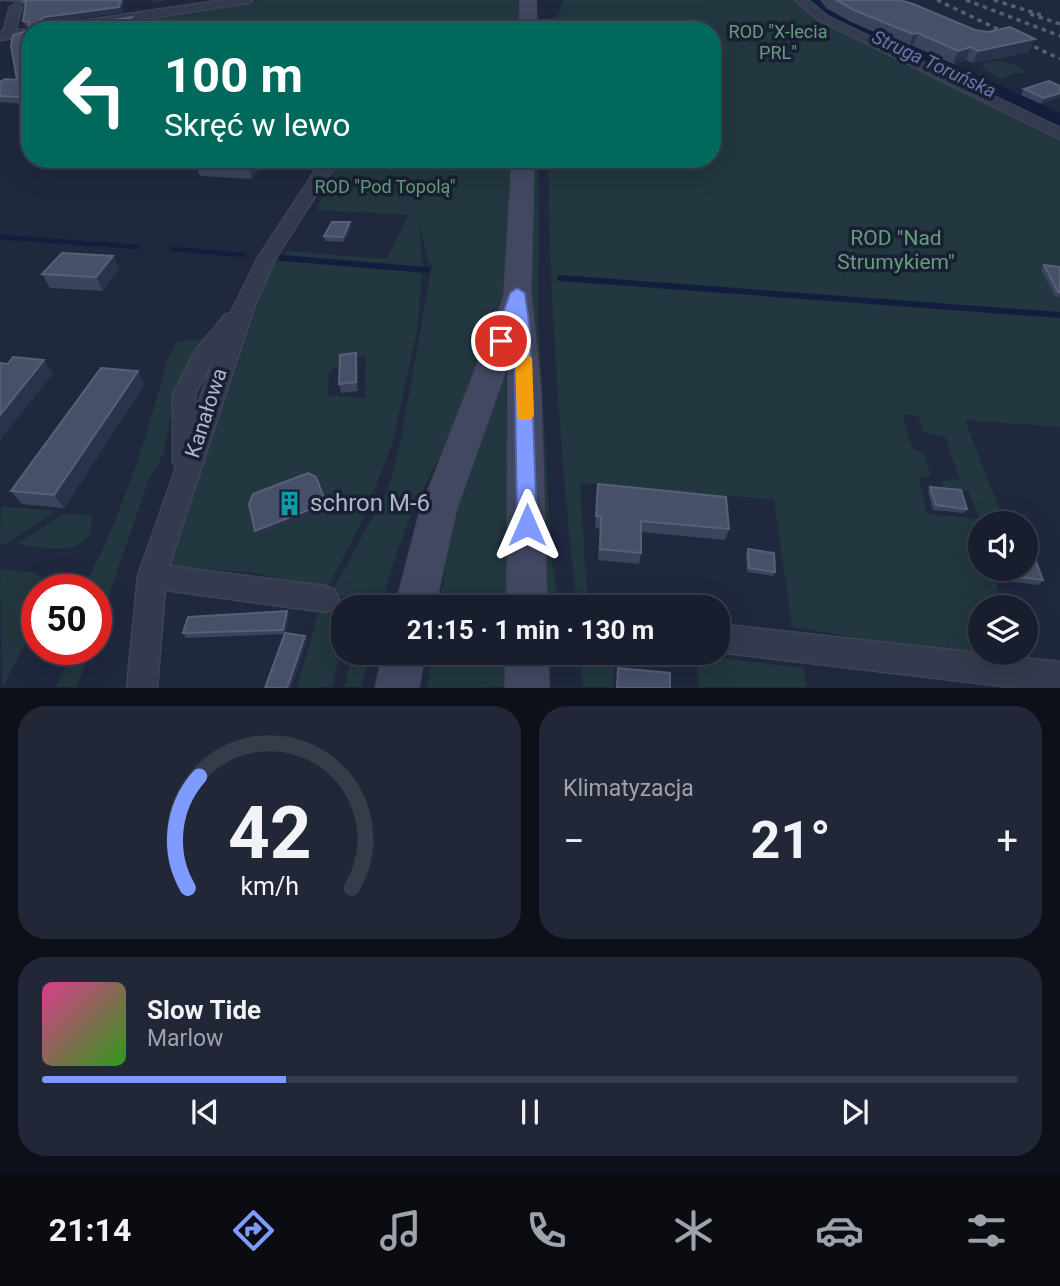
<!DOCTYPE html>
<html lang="pl">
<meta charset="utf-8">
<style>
body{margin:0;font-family:Roboto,sans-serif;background:#212736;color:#f1f3f6;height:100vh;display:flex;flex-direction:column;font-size:26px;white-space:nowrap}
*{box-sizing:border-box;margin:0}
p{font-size:23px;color:#9fa2aa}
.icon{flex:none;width:38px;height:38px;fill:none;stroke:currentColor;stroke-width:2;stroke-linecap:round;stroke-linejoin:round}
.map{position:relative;height:688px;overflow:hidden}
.panel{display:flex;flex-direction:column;gap:18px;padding:18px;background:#0d1019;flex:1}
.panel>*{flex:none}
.hud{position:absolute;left:21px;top:21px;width:700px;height:147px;border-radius:28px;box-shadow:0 7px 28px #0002,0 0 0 2px #363c4a;background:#00695c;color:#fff;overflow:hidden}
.buttons{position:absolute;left:968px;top:511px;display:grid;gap:14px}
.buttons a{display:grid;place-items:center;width:70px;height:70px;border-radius:50%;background:#181e2e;box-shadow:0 7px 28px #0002,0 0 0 2px #363c4a;font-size:35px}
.speed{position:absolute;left:21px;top:574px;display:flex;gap:14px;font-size:35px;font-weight:700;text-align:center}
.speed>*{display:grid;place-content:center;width:91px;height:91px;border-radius:50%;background:#181e2e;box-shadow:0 7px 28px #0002,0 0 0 2px #363c4a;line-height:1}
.speed .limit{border:10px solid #d22;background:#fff;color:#111}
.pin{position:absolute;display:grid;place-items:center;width:60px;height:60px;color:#fff;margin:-30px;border:4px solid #fff;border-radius:50%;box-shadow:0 2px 7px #0007}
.me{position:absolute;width:77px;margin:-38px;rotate:0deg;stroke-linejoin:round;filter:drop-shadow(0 0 5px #0008)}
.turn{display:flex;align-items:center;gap:24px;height:147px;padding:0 28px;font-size:32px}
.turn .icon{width:91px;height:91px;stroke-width:2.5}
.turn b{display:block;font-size:49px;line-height:60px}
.big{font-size:52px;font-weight:700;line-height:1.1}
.panel .card{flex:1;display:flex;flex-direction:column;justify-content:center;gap:10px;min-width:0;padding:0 24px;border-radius:28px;background:#212736}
.panel .dial{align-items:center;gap:0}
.dial svg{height:182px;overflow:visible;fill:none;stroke:#363c4a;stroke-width:7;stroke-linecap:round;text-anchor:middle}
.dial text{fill:#f1f3f6;stroke:none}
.song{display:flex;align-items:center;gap:21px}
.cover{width:84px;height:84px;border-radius:10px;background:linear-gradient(135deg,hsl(330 70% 55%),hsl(110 70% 35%))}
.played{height:7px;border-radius:4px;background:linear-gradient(90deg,#809bff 25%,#363c4a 25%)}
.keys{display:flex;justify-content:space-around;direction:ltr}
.heat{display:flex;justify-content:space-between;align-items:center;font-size:38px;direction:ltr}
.panel .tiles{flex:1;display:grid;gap:18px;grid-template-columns:1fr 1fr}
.card:last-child{grid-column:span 2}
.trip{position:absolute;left:331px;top:595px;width:399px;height:70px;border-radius:28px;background:#181e2e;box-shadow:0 7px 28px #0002,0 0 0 2px #363c4a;font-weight:700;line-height:70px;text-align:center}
.tab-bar{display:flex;height:112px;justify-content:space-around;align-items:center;background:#0a0c12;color:#9fa2aa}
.tab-bar .icon{width:49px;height:49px}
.tab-bar .selected{color:#809bff}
.tab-bar b{font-size:32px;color:#f1f3f6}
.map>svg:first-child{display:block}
</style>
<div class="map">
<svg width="1060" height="688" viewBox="0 0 1060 688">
<rect width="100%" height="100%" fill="#20283e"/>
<g fill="#22373f" fill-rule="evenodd">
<path d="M263 0H518L519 30 148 28V18Z"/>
<path d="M563 0H796L812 17 1060 139V427L965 420 1000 511 1025 515 1028 532H1026V523H980V569H991L1003 607H980V653H1026V644L1032 666 792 627 774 500 580 483 587 596 598 597 599 607H577C560 458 550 309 548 159H712V30H548L547 22 560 13ZM902 414 918 416 924 433 945 437 960 480 941 481 943 488 968 491 980 519 927 514 919 478 931 476 924 453 913 450Z"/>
<path d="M828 11 836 17 996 89H974L818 12Z"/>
<path d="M1000 61 1017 65 1028 73H1017L1001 79 981 67 986 62Z"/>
<path d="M336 159H513L503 303 460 417 414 507 397 552 380 607H364L365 598 330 595 387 491 398 455 432 265 429 264 419 224 423 264 417 331 392 445 362 521 326 590 256 573 169 566 263 279 287 251 387 259 409 215 317 210ZM366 356 365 398 327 395 329 372 347 360Z"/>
<path d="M532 159H539L538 320 552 563 560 607H545L541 585 529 297Z"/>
<path d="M211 336 186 375 171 415 163 455 149 479 96 632V590H82C121 520 147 436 168 358L176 343Z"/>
<path d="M506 361 510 607H439L455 508Z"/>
<path d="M1 506 56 511 6 544 0 543Z"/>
<path d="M64 514 90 515 92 519 90 535C71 558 41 547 16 544Z"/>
<path d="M0 569 35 573 48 583 49 590H37V622L2 688Z"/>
<path d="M324 604 338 605 343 608V641L332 687 297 688 318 613Z"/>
<path d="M76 649H90L77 687H55Z"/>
<path d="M353 653H369L362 687H344Z"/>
<path d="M432 653H510L511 687 427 688Z"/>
<path d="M580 653H615L613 687H583Z"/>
<path d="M697 655 804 668 807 687H699Z"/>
</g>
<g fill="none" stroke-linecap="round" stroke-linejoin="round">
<g stroke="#131d3d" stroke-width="4.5">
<path d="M0 237 138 247"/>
<path d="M172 249 244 255"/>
<path d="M282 258 302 260"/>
</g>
<g stroke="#131d3d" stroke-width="6">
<path d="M282 258 427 270"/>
<path d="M560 278 1060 315"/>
</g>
<path fill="#131d3d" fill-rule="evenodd" d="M803 0H824L839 12 1060 113V129L825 20Z"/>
<defs>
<g id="street">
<path d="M224 0H253L247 3 73 30H41L47 26Z"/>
<path d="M795 0H808L827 16 1060 128V139L819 20Z"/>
<path d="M16 4 22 7 15 30H35H30V36L0 40V32H3L10 7Z"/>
<path d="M323 159H339L277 256 255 304 169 566 325 586 335 590 339 599 335 608 325 612 165 590 157 688H127L138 576 176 468 173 462V394L195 351 225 315 231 313 259 256ZM215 356 213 360 196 411 195 394Z"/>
<path d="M718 624 1060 662V688H1019L718 652Z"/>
</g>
<g id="secondary">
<path d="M520 0H536L537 30H519Z"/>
<path d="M512 159H534L531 293 541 392 547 607H507L508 364 456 511 435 607H395L420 511 504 296Z"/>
<path d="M383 653H425L419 688H375Z"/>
<path d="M506 653H548L549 688H505Z"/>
</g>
</defs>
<use href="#street" stroke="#3e4457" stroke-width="3"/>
<use href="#secondary" stroke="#3e4457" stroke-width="2"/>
<use href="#street" fill="#353b4e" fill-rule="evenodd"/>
<use href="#secondary" fill="#424862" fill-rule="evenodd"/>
<g stroke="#565e76" stroke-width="3.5" stroke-dasharray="4.5 4.5" stroke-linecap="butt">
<path d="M937 0 1060 59"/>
<path d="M966 0 1060 36"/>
<path d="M994 0 1041 15"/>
<path d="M1030 14 1060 24"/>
</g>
</g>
<g fill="#3b445d">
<path d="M0 0H124L122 12 47 23 42 27H71L134 23 127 30 26 27 23 21 26 6 17 2 2 1 0 3Z"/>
<path d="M820 0H900L1029 52 973 63 966 60 953 64 913 46 909 47 851 22 826 8Z"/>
<path d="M30 30V99L23 104 0 102V82L17 80Z"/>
<path d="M1060 86 1041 104 1021 95 1024 89Z"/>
<path d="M266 159 252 179 200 176 195 163Z"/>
<path d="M351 227 344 242 325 241 324 236Z"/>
<path d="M113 256 119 269 103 291 50 288 42 274Z"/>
<path d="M1044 265 1060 267V297L1055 296 1041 270Z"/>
<path d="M358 362V391L341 393 339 384Z"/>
<path d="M145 384 64 508 22 504 11 491Z"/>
<path d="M598 484 729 529 725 540 641 532V553L639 564 598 560 600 528H595Z"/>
<path d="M930 487 967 509 964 513 933 510 928 491Z"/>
<path d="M748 549 775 572 773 576 747 572 746 554Z"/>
<path d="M995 569H1026L1043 580 1039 585 998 580Z"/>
<path d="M289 616 285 633 305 636 307 640 291 688H265L285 634 186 638 183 633Z"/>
</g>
<g fill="#2b334c">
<path d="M121 0H124L122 12 47 23 38 30 36 24 44 17Z"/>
<path d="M152 0H168L153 3Z"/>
<path d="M132 17 134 23 127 30H118Z"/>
<path d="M918 33 913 46 909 47 913 34Z"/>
<path d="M1035 39 1029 52 973 63 978 51Z"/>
<path d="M971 47 966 60 953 64 958 51Z"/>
<path d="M30 90V99L23 104 20 97Z"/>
<path d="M1060 93V98L1041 104 1044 98Z"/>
<path d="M254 159H266L252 179 249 167Z"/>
<path d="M350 222 351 227 344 242 343 237Z"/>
<path d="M113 256 119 269 103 291 96 277Z"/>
<path d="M356 353 358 362V391L356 382Z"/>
<path d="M44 360 53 374 0 440V415Z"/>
<path d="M138 371 145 384 64 508 54 495Z"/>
<path d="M326 503 328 507 257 536 255 531Z"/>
<path d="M287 611 289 616 285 634 283 630Z"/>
<path d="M305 636 307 640 291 688H287Z"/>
</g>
<g fill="#475069" stroke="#586078" stroke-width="2">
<path d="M23 0H121L119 7 44 17 36 24 38 27H71L132 17 118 30H30L29 22 23 21 26 2Z"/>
<path d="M836 0H900L913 4 975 30 988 32 1010 27 1035 39 978 51 971 47 958 51 918 33 913 34 854 10Z"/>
<path d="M30 30V90L20 97 0 96V82L5 79 17 80 11 46 13 35Z"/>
<path d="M1049 81 1060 86V93L1044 98 1024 89Z"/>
<path d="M199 159H254L249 167 195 163Z"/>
<path d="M332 222H350L343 237 324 236Z"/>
<path d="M62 253 113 256 96 277 42 274Z"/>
<path d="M1044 265 1060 267V292H1058Z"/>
<path d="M356 353V382L339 384 340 355Z"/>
<path d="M13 357 44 360 0 415V363L8 364Z"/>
<path d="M101 368 138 371 54 495 11 491Z"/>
<path d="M308 473 316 477 326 503 255 531 249 504 253 494Z"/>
<path d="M598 484 726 497 729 529 641 521V553L600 549 601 517 596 516Z"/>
<path d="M930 487 961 490 967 509 936 505Z"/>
<path d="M1026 535 1043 580 1002 575 1000 569H1026Z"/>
<path d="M748 549 774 553 775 572 749 568Z"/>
<path d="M287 611 283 630 183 633 188 617Z"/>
<path d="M285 633 305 636 287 688H265Z"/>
<path d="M618 668 670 673V688H617Z"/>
</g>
<path fill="#809bff" stroke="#5365a6" stroke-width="2" d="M517 288 525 293 530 330 537 525 534 531 527 534 520 531 517 525 514 326 507 345H496L493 341 510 293Z"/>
<path fill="#f59e0b" d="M524 353 532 358 534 415 531 420H519L517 415 515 358Z"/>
<defs>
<symbol id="building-bare" viewBox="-9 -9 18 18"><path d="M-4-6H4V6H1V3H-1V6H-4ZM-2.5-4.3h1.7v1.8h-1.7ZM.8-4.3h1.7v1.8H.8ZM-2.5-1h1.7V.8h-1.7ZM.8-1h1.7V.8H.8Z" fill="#0f9aa8" stroke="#1a2033" stroke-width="2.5" paint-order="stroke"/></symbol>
</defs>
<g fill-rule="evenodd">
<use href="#building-bare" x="272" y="486" width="35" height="35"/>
</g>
<g text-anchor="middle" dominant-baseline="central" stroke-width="7" stroke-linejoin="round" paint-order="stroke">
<g font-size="18" fill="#649d7b" stroke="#1a2033">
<text x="778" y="31">ROD "X-lecia<tspan x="778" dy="21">PRL"</tspan></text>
<text x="385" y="186">ROD "Pod Topolą"</text>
</g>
<g font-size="19" font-style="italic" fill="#6577ac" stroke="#1a2033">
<text transform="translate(934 64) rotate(25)">Struga Toruńska</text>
</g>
<g font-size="21" fill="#649d7b" stroke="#1a2033">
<text x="896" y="238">ROD "Nad<tspan x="896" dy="24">Strumykiem"</tspan></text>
</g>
<g font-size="21" fill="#b0b5ca" stroke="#1a2033">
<text transform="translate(206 413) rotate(-72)">Kanałowa</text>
</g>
<g font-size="24" fill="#b0b5ca" stroke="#1a2033" text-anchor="start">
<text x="310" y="503">schron M-6</text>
</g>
</g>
</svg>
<div class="buttons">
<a><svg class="icon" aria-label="sound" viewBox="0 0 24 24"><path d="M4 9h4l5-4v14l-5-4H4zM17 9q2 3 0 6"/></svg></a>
<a><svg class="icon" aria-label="layers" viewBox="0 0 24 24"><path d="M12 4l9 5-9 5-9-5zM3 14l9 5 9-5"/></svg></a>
</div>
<div class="speed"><div class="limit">50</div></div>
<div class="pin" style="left:501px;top:341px;background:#d93025"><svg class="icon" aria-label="arrive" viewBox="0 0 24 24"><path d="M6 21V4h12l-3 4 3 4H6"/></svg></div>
<svg class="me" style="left:527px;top:525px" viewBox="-20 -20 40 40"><path d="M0-17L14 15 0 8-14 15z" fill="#809bff" stroke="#fff" stroke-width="4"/></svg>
<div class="trip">21:15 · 1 min · 130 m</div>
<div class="hud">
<div class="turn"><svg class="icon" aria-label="left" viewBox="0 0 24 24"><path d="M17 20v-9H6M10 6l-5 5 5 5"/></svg><div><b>100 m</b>Skręć w lewo</div></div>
</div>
</div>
<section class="panel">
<div class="tiles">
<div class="card dial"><svg viewBox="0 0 100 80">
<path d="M14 69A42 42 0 1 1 86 69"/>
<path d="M14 69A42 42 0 0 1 19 20" stroke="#809bff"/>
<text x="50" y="56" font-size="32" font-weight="700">42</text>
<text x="50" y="72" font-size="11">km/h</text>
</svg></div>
<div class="card"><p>Klimatyzacja</p>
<div class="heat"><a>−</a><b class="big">21°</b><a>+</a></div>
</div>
<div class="card">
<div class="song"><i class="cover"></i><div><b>Slow Tide</b><p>Marlow</p></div></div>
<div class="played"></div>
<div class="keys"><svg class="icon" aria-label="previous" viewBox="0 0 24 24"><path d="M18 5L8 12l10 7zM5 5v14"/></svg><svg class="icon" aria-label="pause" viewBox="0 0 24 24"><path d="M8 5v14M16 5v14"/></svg><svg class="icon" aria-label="next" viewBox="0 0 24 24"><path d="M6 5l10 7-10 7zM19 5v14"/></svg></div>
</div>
</div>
</section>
<nav class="tab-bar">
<b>21:14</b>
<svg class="icon selected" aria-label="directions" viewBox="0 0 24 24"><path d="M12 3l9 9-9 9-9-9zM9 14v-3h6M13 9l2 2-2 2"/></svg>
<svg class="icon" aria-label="music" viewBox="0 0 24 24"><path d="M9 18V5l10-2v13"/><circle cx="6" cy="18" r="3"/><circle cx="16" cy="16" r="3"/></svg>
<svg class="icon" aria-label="phone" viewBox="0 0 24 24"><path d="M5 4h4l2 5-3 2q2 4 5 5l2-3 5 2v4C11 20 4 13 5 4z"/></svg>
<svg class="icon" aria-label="climate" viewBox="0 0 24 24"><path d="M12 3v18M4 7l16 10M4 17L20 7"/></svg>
<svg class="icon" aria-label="car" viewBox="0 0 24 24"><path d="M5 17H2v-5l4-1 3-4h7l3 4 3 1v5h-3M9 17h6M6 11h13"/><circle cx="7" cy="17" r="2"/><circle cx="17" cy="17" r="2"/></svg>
<svg class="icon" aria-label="filters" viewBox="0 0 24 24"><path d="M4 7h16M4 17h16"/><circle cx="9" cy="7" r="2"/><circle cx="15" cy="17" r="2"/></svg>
</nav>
